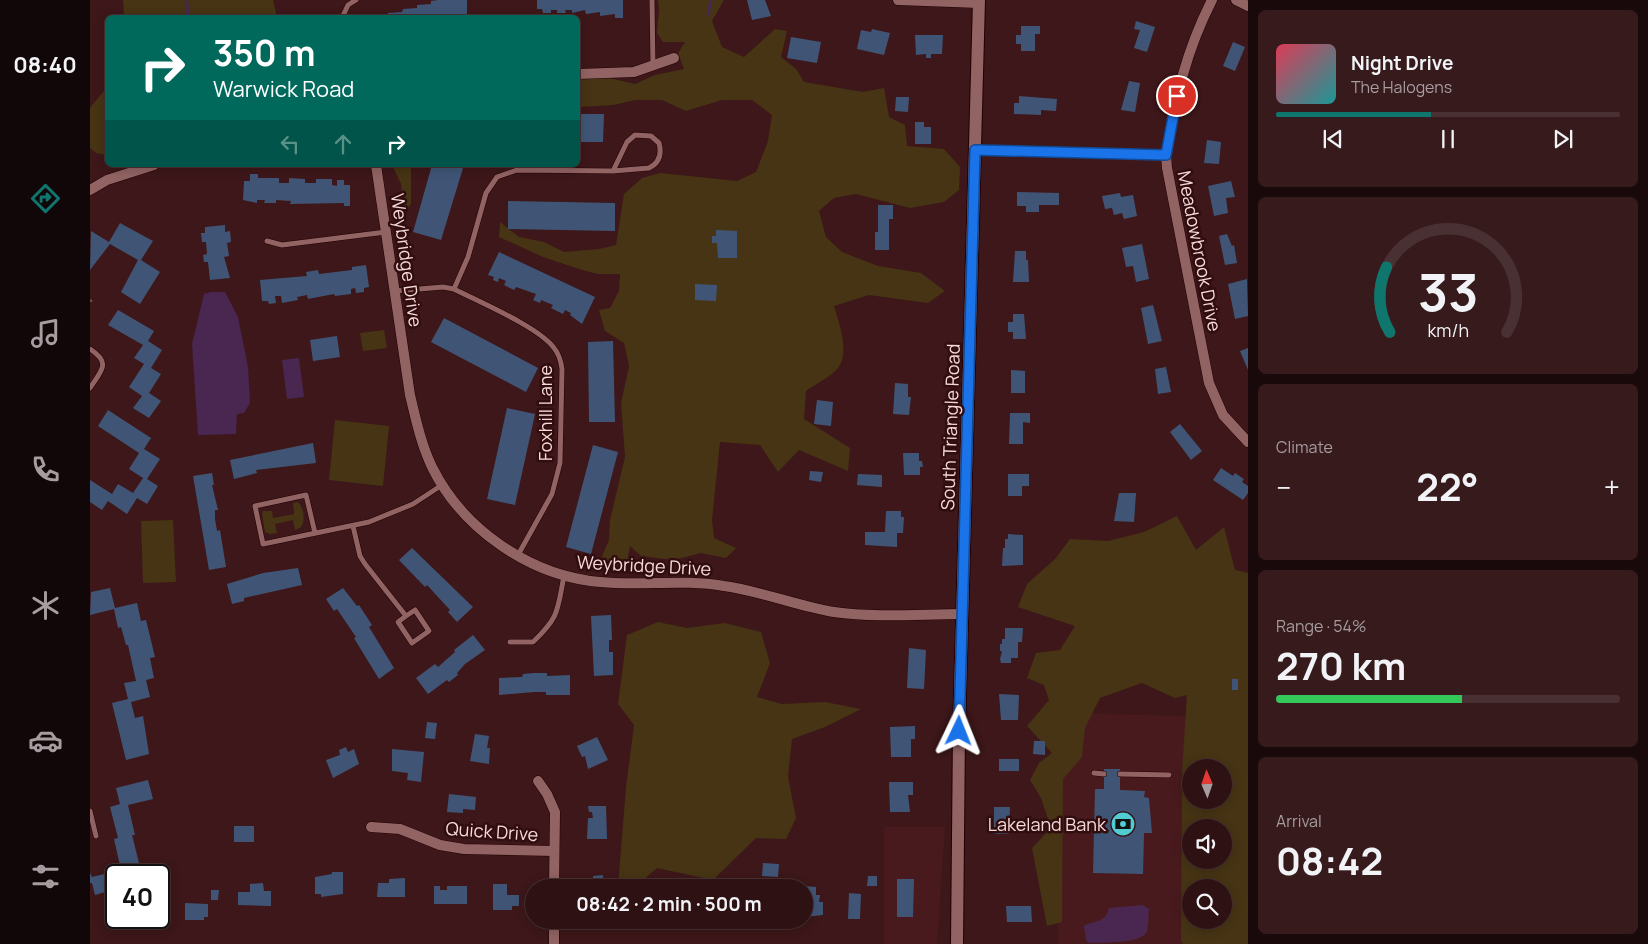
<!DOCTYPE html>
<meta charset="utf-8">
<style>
body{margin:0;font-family:Manrope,sans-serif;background:#361a1c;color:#f1f3f6;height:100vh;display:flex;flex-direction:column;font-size:19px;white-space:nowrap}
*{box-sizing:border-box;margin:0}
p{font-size:16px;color:#a79da0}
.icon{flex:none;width:28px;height:28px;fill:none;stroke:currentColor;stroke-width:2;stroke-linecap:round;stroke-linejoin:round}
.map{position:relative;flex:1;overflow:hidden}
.panel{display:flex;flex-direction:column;gap:10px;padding:10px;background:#19090a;width:400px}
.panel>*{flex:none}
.guide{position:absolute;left:15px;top:15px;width:475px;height:152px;border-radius:8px;box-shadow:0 2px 12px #0003,0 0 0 1px #493133;background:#00695c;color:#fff;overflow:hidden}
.needle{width:32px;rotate:358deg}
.controls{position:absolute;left:1092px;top:759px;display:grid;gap:10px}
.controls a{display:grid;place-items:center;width:50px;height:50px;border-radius:50%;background:#2e1113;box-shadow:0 2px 12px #0003,0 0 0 1px #493133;font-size:25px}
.speed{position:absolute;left:15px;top:864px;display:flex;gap:10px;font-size:25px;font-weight:700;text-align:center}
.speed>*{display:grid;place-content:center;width:65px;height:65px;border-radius:50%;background:#2e1113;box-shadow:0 2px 12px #0003,0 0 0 1px #493133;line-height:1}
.speed .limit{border:2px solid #111;border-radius:8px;background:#fff;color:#111}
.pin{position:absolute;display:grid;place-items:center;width:42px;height:42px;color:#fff;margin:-21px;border:2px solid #fff;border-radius:50%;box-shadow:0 1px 5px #0007}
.me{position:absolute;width:55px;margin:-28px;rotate:2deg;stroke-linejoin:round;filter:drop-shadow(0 0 4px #0008)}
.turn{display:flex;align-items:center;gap:18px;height:105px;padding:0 25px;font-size:22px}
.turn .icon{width:65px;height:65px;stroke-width:2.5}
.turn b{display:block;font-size:35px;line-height:42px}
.lanes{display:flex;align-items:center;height:48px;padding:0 25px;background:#0003;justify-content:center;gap:25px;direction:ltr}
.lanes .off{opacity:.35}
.big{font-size:38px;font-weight:700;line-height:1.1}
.panel .tile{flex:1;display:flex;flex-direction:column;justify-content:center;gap:8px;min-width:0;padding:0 18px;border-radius:8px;background:#361a1c}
.panel .dial{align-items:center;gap:0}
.dial svg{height:130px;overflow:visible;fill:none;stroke:#493133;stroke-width:7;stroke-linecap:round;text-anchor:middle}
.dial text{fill:#f1f3f6;stroke:none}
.song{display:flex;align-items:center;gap:15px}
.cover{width:60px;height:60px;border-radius:8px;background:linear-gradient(135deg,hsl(350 70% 55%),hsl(180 70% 35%))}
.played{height:5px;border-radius:2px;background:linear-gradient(90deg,#0f766e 45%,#493133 45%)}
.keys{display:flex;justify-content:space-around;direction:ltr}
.heat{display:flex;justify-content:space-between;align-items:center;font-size:28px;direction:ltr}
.charge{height:8px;border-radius:4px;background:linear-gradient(90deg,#34c759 54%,#493133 0)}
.trip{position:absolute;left:435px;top:879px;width:288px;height:50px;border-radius:25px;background:#2e1113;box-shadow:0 2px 12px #0003,0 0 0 1px #493133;font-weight:700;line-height:50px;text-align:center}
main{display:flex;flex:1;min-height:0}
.tabs{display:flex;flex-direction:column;width:90px;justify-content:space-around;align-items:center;background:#120708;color:#a79da0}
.tabs .icon{width:35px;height:35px}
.tabs .selected{color:#0f766e}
.tabs b{font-size:22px;color:#f1f3f6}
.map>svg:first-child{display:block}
</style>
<main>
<nav class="tabs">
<b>08:40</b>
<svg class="icon selected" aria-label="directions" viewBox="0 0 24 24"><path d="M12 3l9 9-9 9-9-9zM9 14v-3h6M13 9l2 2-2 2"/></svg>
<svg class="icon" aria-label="music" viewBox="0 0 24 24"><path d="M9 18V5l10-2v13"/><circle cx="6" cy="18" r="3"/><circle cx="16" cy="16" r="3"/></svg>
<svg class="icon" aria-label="phone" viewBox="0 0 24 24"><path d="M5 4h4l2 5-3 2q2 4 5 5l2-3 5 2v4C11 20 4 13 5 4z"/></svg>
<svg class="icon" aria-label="climate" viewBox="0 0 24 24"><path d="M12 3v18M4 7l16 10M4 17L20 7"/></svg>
<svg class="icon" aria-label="car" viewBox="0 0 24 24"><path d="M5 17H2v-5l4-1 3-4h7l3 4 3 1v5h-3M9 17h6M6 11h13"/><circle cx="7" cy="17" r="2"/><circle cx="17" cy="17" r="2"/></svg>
<svg class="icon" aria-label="filters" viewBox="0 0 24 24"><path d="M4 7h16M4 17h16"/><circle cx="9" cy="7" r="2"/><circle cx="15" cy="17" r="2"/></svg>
</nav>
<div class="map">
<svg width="1158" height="944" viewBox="0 0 1158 944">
<rect width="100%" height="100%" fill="#3d1719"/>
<g fill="#491a1d">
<path d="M972 713 1097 716 1093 944H968Z"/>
<path d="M794 827H855L847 944H794Z"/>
</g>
<g fill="#463414" fill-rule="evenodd">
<path d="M33 0H183L187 17H34Z"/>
<path d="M568 0H634L622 21 632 47 654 57 685 29 697 31 691 57 706 69 714 82 773 92 794 88 799 117 815 125 817 146 854 149 870 167 869 190 854 202 820 208 766 194 744 198 729 211 736 237 752 252 788 266 831 273 855 291 838 303 779 295 744 306C749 322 760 353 748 368 741 377 725 384 716 391L714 419 760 448 758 471 709 450 688 472 670 445 630 442 622 520 624 538 646 548 636 558 611 553 584 560 551 556 540 546 537 563 519 568 509 563 519 540 520 520 535 457 531 403 539 366 534 343 515 331 509 310 520 308 529 291 530 274H508L492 270 453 257 409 237 410 222 429 237 454 242 474 252 509 249 526 245 534 194 552 178 570 173 647 181 666 172 678 141 682 115 662 100H632L596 111 572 100H545L524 105 488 107V79L511 76 545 84 565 75 594 69 588 53 595 42H573L567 33 569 10Z"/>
<path d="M17 87V155L6 153 0 148V108Z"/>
<path d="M302 165H321V204L314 213 311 184Z"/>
<path d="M294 330 297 348 273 351 270 333Z"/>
<path d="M245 420 299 426 293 486 239 480Z"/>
<path d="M208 502C214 508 216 522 210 528L205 530 203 520 185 524 187 533 180 534 175 532 172 514 173 511H182L183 518 204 514 203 503Z"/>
<path d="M1087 516 1106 550 1134 527 1145 570 1158 573V944H1093L1091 941 1092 772 1097 695 1085 698 1052 683 1010 698 995 728 992 757 973 779 972 922 957 926 942 848 961 828 951 798 940 780 949 763 962 753 937 726 959 700 954 685 937 678 946 653 970 650 985 626 928 607 937 584 965 559 980 539 1018 541 1054 532ZM1101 768H1134V800H1101ZM1101 828H1134V860H1101ZM1101 888H1134V920H1101Z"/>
<path d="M83 520 86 582 53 583 51 521Z"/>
<path d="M568 622 597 628 635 623 671 632 680 663 667 697 692 704 735 702 771 709 735 727 702 739 698 776 706 818 696 839 666 838 623 880 567 868 545 887H528L536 787 544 725 528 704 537 635Z"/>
</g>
<g fill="#492751">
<path d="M121 292H135L148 317 158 367 160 403 154 413 147 414 146 434 108 435 102 344 114 294Z"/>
<path d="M209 358 214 397 197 399 192 360Z"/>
<path d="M1053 905 1059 909C1058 916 1059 927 1056 933 1049 944 1012 942 999 943L996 940 994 926C1005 920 1016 923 1019 908Z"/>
</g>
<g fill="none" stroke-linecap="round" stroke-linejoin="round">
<g stroke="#492751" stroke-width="3">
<path d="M96 0 98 9 96 18"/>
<path d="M618 15 621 0"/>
</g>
</g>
<g fill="#405576">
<path d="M348 0H377V18H298V13L312 12 313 9 327 8V5L341 4V1Z"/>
<path d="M447 0H533V18H525V14L510 16V12L496 14 495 10 482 13V10H475L476 13H467V10H461V13H453L452 9H447Z"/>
<path d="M657 0H675L681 16 662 20Z"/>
<path d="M1046 21 1065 27 1057 52 1044 48 1050 30 1044 29Z"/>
<path d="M931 26H950V34H945V51H931V44H926V35H931Z"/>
<path d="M782 29 800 33 794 55 767 49 771 30 781 32Z"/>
<path d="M825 35H853L852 54H841V58H836V54L826 55Z"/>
<path d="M701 37 731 42 727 63 697 58Z"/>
<path d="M1143 42 1155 47 1145 71 1133 66Z"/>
<path d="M1039 81 1050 83 1045 112 1031 110Z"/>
<path d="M929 96 967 99 966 111 951 110V115L924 114V103H929Z"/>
<path d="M806 97H819L818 112 805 111Z"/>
<path d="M488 114H514L513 142H488Z"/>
<path d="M825 122H834V127H841V144H825Z"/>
<path d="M1117 140 1131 142 1129 164 1114 163Z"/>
<path d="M342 165H374L351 240 323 232Z"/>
<path d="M160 174H168V178H189V183H199V178L215 179V183H226V179H242V185L247 186V180H254V185H260V206H254V203L200 204 201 201 186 200V203H174L175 200H167V203L153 200 154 181H160Z"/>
<path d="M1141 181 1145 197 1136 198 1138 213 1124 216 1118 186Z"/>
<path d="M927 192 969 193V205H949V212H936V206H927Z"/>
<path d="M1030 193 1031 197 1043 195 1047 216 1034 219 1032 213 1024 215 1022 208 1015 209 1012 196Z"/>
<path d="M418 201 525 203V231L418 229Z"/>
<path d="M788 205H803V219H799V250H785V232H788Z"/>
<path d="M30 223 63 241 51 260 70 272 50 304 31 292 48 260 20 244 0 270 1 231 19 242Z"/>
<path d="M135 225V232L140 231 141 242 137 243 139 256 134 257 140 278 120 280 118 262H114L113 255 117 254 116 242H112L111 233H115V227Z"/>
<path d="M626 230 647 231V258H628L627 243H622V236H626Z"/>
<path d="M1137 234 1142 246 1144 245 1147 263 1135 265 1129 236Z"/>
<path d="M1052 244 1059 279 1046 282 1043 266 1036 267 1032 248Z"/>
<path d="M925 251H936V260H938L939 282H923Z"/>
<path d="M409 252 505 297 492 324 480 315 481 313 475 310 473 314 461 308 463 305 451 300 450 303 443 300 446 294 426 287 424 290 414 285 416 281 409 278 408 282 403 280 404 277 398 275Z"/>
<path d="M276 265 279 287 274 288V292L266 293 265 288 261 289V294L245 296 244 294 218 299 217 295 207 297 208 300 192 303 191 296H185L186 303 179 304 178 301H172L170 280 217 276 216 272 228 270 229 274 262 270V267Z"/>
<path d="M1157 279 1158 316 1145 319 1138 284Z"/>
<path d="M605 284 627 285 626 301 605 300Z"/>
<path d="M1063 305 1072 341 1058 344 1051 308Z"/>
<path d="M28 310 64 331 58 341 72 350 61 368 71 374 59 393 71 401 59 418 43 408 52 396 39 387 54 364 44 358 53 345 18 325Z"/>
<path d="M923 314H934L936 339H923V332H918V322H923Z"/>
<path d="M354 318 448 368 436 392 341 342Z"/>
<path d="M247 336 250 357 223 361 220 340Z"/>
<path d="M523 341 525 422H499L498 342Z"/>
<path d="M1158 348V370L1150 351Z"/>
<path d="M1076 367 1081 392 1068 394 1065 369Z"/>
<path d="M921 370 935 371V393H921Z"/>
<path d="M805 383 818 384V397H821L819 415 803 414Z"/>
<path d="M727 400 743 402 741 426 724 424Z"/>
<path d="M417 408 445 414 425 505 397 499Z"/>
<path d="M18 410 61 438 54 449 70 459 57 479 68 486 57 504 47 498 37 514 18 501 12 510 0 502V480L22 494 28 484 43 493 53 478 39 469 49 453 8 426Z"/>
<path d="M920 413H940V423L933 422V444H919Z"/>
<path d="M1090 424 1112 451 1101 460 1080 432Z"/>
<path d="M223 443 226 463 166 470 167 473 144 479 140 460Z"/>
<path d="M503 445 528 452 501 554 476 547Z"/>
<path d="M813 453H829V461H832L833 467H830V475H814Z"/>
<path d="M1131 468 1143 476 1145 473 1154 479 1152 482 1158 486V493L1153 500 1123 480Z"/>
<path d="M720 471 733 472 731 482 719 480Z"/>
<path d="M122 473 124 485H122L128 510H125V519L127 531 130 530 136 567 119 570 103 476Z"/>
<path d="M768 474 792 475V487L767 485Z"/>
<path d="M918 474H939V486H932V496H918Z"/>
<path d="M1029 493H1046L1044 522 1024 521Z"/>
<path d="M796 511H811V517H814L813 533H807V547L775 545V532H795Z"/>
<path d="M918 534 933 535V565L912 566 913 548H915V539H918Z"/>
<path d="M322 548 383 607 367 622 358 612 360 610 337 585 335 587 309 560Z"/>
<path d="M208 568 212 585 154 598V601L142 604 137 584 173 573Z"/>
<path d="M20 588 25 608 47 603 51 621 56 620 65 657 60 658 64 678 56 680 60 697 41 702 45 718 53 716 59 754 36 760 22 703 38 699 34 683 46 681 38 645H36L31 627 28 628 24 609 0 615 1 592Z"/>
<path d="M253 588 267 606 269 605 282 625 279 627 304 668 289 679 270 648 264 638 266 637 247 609 244 611 236 599Z"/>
<path d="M521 615 522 640H519V652H523V675L504 676 501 616Z"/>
<path d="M915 628H933L932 642H928V658H921V663H911L910 659 912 651H910V644H912V639H915Z"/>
<path d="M383 635 395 650 375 664 367 673 368 675 359 682 357 680 338 694 326 678 345 664 348 667 365 652 364 650Z"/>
<path d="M819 648 836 650 834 689 817 688Z"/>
<path d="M444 673H457V676L480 675V695H456V692H444L409 695V678L432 677 433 674Z"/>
<rect x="1142" y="679" width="6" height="11"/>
<path d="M909 694 929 695 928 720H911Z"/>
<path d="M337 722 347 723 345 739 335 738Z"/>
<path d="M825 726V739H821V757H801L800 727Z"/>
<path d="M385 734 399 736 397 748H400L399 764 380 761Z"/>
<path d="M507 737 518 760 498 769 495 756 492 757 487 746Z"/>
<path d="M944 741H955V755L943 754Z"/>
<path d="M256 747 258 752 264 749 269 764 243 778 236 760 250 755 249 750Z"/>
<path d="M302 749 334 752 331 782 317 780 318 773 302 771Z"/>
<rect x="909" y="759" width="20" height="12"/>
<path d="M1014 769H1030V790L1055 791 1054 797 1059 798 1062 833H1054L1053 874 1003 873 1005 789H1014Z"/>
<path d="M58 780 63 799 38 805 45 835H42L50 867 34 872 35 875H26V889L5 895 2 883H0V873L2 877 31 870 24 839 28 838 20 807 30 804 26 788Z"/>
<path d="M799 782H823V795H818L820 812H800Z"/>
<path d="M359 794 386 797 385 810 373 809V813L357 812Z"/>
<path d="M498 806H516L517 839H497L498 818H503L502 812H499Z"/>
<path d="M904 807H920L919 834H904Z"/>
<rect x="144" y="826" width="20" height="16"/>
<path d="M673 863 689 864 688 877 672 876Z"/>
<path d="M242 872H253V894L231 897V894H225V877L242 874Z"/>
<path d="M513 875V881H517V888H498V882H503V876Z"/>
<path d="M778 876H787V886H777Z"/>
<path d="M315 878V897H287L288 883H299V879Z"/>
<path d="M807 879H824L823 917H807Z"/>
<rect x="592" y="881" width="10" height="7"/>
<path d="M173 883 174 891H181V906L148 905V892H160V884Z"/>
<path d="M403 884H417V895H429V906H422V910H403Z"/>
<path d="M344 886H350V890H357V886H377V904H344Z"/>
<path d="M714 886 726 887V895H730L729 902H733V915L714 917Z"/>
<path d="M121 890H129L128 900H121Z"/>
<path d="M759 893 771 894 770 919H758Z"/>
<path d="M95 903 118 904V917H114V920H95Z"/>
<path d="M916 906H941L942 922H917Z"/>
</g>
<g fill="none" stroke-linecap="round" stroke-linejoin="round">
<defs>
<g id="service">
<path d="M562 0 563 66"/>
<path d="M252 18 258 5 266 0"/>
<path d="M177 241 192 245 296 232"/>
<path d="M364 289 378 257 396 193 407 177 427 170 523 171 537 142 545 135 561 136 569 143C572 154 569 163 559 168L523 171"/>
<path d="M306 291 353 287 364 289C389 302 449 327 464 348 469 354 471 361 472 369L470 463 462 494 428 555"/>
<path d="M0 349C22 363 11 371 0 388"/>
<path d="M263 526 270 556 275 564 316 616 325 610 339 631 322 643 308 622 316 616"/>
<path d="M225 533 216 495 165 506 173 544 279 522 323 504 352 485"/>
<path d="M420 642H443C470 616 467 611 474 576"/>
<path d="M1004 773 1014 774"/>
<path d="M1030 774 1079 775"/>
<path d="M0 811 6 836"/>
</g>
<g id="minor">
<path d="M808 0 889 3"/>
<path d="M1122 0C1096 51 1085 99 1076 155L1077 168 1119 383 1133 415 1158 442"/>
<path d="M1146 0 1158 6"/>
<path d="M488 74 544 72 584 58"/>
<path d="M885 150 1076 155"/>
<path d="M286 165 320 395C326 420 331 444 342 467 373 530 441 576 510 582 551 586 593 579 634 586 671 591 707 606 744 612 786 618 831 614 873 614"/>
<path d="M0 190 17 180 64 165"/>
<path d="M448 781 457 794 465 812 464 888"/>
<path d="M281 827 310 829 350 845 374 849 464 851"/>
<path d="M464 944V920"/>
</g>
<path id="tertiary" d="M867 944 869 731 889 0"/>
</defs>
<use href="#service" stroke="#220104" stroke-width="6"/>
<use href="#minor" stroke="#220104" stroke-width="11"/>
<use href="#tertiary" stroke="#220104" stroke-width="14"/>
<path stroke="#765455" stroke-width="2" stroke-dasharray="2.5 4" stroke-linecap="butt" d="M0 300 5 303"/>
<use href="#service" stroke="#926363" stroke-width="5"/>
<use href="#minor" stroke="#926363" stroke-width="10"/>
<use href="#tertiary" stroke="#926363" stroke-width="12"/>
</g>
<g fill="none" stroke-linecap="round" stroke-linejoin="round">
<defs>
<path id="route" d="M869 731 885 150 1076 155 1087 96"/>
</defs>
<use href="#route" stroke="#114b97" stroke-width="12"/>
<use href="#route" stroke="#1a73e8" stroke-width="9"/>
</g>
<defs>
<symbol id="bank-disc" viewBox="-11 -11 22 22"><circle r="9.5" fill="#51ccd2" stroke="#320d0f"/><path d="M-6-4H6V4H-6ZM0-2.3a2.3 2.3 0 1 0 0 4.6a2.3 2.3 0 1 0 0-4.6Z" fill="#111"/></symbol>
</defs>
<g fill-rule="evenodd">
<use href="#bank-disc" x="1019" y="810" width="28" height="28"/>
</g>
<g text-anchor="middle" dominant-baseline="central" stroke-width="5" stroke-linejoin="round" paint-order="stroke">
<g font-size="18" fill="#f5dad9" stroke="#320d0f">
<text transform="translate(1110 251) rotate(79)">Meadowbrook Drive</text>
<text transform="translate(317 260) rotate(82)">Weybridge Drive</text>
<text transform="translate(455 413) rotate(-90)">Foxhill Lane</text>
<text transform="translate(860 427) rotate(-88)">South Triangle Road</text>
<text transform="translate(554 565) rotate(3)">Weybridge Drive</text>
<text transform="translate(402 831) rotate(4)">Quick Drive</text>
</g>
<g font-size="18" fill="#f5dad9" stroke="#320d0f" text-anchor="end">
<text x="1016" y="824">Lakeland Bank</text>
</g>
</g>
</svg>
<div class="controls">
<a><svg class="needle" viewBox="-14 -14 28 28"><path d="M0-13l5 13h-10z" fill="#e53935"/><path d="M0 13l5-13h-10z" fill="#a79da0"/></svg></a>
<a><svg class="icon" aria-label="sound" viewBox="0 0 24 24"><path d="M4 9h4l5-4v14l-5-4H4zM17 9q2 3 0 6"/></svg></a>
<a><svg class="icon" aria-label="search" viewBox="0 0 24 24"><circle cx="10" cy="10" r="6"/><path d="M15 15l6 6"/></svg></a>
</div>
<div class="speed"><div class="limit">40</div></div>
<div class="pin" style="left:1087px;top:96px;background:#d93025"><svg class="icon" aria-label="arrive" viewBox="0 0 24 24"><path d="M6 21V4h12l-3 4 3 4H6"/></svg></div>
<svg class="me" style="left:869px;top:731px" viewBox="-20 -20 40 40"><path d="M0-17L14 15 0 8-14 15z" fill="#1a73e8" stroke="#fff" stroke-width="4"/></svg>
<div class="trip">08:42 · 2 min · 500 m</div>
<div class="guide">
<div class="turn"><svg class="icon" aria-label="right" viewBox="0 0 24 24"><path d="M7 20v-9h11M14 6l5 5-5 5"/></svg><div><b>350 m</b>Warwick Road</div></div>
<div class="lanes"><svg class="icon off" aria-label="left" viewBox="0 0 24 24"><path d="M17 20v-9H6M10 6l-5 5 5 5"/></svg><svg class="icon off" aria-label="ahead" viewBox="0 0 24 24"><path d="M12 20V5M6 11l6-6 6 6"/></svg><svg class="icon" aria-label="right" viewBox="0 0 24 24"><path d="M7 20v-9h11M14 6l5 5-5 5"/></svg></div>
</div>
</div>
<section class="panel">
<div class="tile">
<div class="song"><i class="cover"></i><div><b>Night Drive</b><p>The Halogens</p></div></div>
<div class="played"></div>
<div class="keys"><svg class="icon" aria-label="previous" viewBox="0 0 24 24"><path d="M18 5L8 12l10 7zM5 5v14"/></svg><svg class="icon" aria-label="pause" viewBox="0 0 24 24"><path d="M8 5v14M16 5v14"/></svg><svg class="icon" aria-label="next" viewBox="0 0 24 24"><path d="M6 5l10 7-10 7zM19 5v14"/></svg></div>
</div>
<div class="tile dial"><svg viewBox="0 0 100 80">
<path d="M14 69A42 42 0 1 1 86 69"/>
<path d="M14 69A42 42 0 0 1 12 29" stroke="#0f766e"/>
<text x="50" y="56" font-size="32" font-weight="700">33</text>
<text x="50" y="72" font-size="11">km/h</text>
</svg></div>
<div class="tile"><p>Climate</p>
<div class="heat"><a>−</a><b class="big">22°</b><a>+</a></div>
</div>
<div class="tile"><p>Range · 54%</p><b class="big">270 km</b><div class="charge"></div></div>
<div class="tile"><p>Arrival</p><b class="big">08:42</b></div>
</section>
</main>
